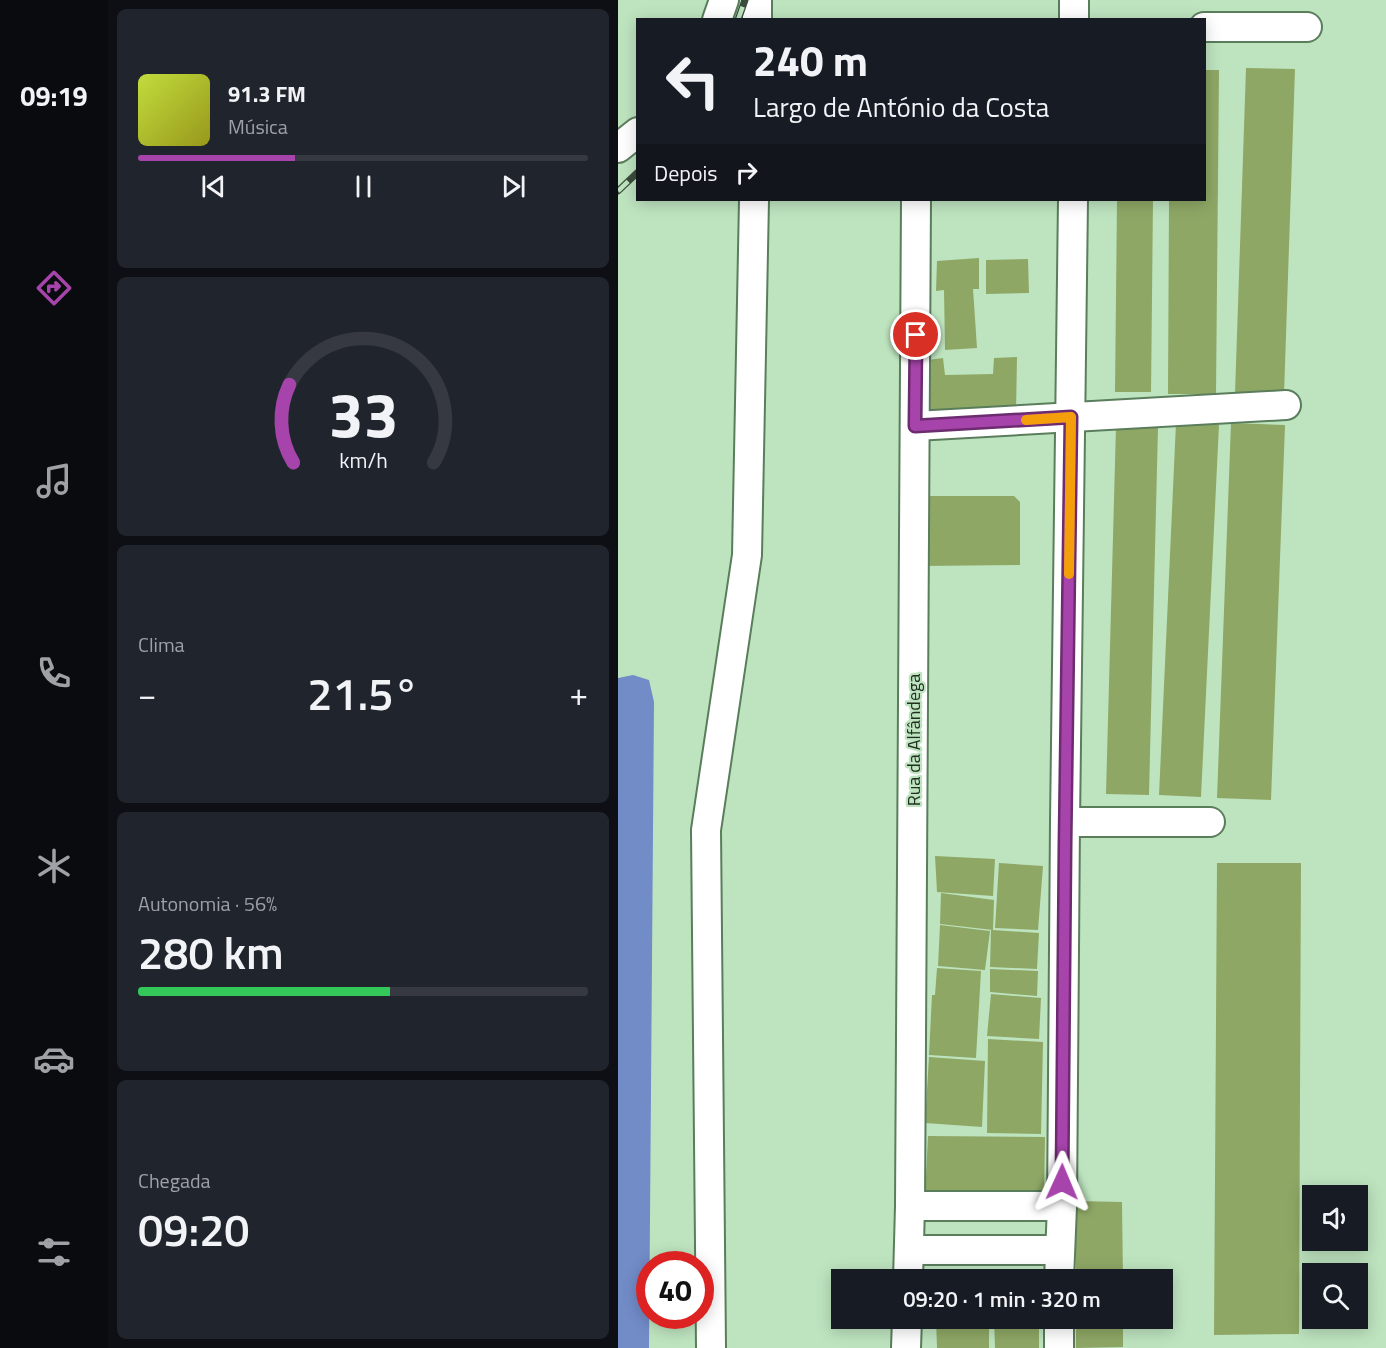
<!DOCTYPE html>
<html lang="pt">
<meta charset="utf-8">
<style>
body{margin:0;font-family:"Titillium Web",sans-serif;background:#20242c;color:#f1f3f6;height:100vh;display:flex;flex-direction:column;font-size:22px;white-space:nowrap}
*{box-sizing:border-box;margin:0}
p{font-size:20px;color:#9ea1a6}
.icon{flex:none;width:33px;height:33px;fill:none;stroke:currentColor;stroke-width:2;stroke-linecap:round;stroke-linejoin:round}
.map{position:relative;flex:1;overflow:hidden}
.panel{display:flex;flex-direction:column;gap:9px;padding:9px;background:#0d0f14;width:510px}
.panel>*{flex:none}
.top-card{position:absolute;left:18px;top:18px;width:570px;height:183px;border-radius:0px;box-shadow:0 3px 15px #0003;background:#171b24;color:#f1f3f6;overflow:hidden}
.buttons{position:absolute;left:684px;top:1185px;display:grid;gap:12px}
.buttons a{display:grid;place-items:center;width:66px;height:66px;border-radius:0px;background:#171b24;box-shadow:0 3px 15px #0003;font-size:30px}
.speed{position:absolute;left:18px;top:1251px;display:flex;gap:12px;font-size:30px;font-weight:700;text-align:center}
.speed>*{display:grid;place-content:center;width:78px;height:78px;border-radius:50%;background:#171b24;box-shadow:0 3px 15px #0003;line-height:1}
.speed .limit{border:9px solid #d22;background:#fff;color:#111}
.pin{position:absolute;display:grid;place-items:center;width:51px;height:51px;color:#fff;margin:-26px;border:3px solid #fff;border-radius:50%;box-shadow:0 2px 6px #0007}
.me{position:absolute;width:66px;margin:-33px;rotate:1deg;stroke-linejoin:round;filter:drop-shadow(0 0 4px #0008)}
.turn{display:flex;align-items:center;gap:21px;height:126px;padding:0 18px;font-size:27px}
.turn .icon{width:78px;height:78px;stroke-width:2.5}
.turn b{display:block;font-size:42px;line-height:51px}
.then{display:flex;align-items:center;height:57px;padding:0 18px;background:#0003;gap:12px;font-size:22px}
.big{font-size:45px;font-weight:600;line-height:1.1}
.panel .tile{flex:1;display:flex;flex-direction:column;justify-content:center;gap:9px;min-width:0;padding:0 21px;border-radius:9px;background:#20242c}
.panel .dial{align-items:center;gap:0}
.dial svg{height:156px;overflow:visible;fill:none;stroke:#363941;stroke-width:7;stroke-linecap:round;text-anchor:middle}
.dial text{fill:#f1f3f6;stroke:none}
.song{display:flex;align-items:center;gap:18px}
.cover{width:72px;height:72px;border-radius:9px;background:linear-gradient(135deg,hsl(70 70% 55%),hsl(60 70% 35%))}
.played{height:6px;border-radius:3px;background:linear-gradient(90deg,#a644ab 35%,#363941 35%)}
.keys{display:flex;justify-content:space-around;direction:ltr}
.heat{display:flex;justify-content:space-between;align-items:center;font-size:33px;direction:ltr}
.charge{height:9px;border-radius:4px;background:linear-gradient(90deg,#34c759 56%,#363941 0)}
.trip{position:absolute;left:213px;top:1269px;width:342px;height:60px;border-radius:0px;background:#171b24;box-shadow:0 3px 15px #0003;font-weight:600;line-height:60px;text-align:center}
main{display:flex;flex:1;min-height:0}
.tabs{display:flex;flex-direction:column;width:108px;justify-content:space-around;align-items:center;background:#090b0e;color:#9ea1a6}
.tabs .icon{width:42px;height:42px}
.tabs .on{color:#a644ab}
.tabs b{font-size:27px;color:#f1f3f6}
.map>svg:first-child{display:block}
</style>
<main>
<nav class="tabs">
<b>09:19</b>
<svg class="icon on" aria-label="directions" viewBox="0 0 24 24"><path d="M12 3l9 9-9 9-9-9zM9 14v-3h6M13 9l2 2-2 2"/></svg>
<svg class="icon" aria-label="music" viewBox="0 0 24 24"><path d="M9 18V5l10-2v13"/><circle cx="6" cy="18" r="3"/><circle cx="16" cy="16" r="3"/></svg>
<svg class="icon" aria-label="phone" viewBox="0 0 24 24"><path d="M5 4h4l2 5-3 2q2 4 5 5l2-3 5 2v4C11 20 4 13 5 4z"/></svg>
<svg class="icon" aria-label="climate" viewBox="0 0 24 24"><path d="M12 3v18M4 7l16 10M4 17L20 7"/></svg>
<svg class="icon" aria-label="car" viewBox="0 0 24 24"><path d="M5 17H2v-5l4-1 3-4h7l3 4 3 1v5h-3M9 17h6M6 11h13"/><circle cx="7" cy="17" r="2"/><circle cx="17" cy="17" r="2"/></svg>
<svg class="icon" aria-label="filters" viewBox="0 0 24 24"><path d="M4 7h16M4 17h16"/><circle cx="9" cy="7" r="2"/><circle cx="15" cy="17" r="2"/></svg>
</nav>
<section class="panel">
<div class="tile">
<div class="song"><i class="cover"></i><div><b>91.3 FM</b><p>Música</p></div></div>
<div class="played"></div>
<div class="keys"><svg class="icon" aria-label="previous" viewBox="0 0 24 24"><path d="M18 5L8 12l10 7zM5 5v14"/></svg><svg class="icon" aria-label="pause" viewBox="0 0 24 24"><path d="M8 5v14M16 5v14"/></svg><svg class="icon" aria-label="next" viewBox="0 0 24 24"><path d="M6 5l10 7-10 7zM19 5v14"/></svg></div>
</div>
<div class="tile dial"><svg viewBox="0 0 100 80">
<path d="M14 69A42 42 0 1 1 86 69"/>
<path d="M14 69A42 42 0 0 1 12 29" stroke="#a644ab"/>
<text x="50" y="56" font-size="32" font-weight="700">33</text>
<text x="50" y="72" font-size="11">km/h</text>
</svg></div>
<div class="tile"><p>Clima</p>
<div class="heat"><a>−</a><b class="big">21.5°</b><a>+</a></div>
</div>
<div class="tile"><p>Autonomia · 56%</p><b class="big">280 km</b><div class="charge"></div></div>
<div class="tile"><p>Chegada</p><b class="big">09:20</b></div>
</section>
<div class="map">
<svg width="768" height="1348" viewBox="0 0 768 1348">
<rect width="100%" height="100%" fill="#bee4bf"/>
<path fill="#728cc8" d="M15 675 31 680 36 702 31 1348H0V678Z"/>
<g fill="#8ea765">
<path d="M628 68 677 69 666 395 617 394Z"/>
<path d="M586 70H601L598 394H550L551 200H586Z"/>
<path d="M499 200H535L533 392H497Z"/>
<path d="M361 258V289H355L359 348 327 350 326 290 318 291 319 261Z"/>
<path d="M410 259 411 293 368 294V260Z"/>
<path d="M399 357 398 413 304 415 302 361 325 358 327 375 375 374 376 358Z"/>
<path d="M558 423 601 425 583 797 541 795Z"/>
<path d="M613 423 667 425 653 800 599 798Z"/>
<path d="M498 426 540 427 531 795 488 794Z"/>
<path d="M309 496H396L402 502V565L303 566Z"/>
<path d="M317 856 377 859 375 896 319 892Z"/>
<path d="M381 863 425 866 420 930 377 928Z"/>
<path d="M599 863H683L681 1334 596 1335Z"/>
<path d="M323 893 376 900 375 930 421 933 419 969 372 967 373 930H375L322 924Z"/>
<path d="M322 925 372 931 367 970 320 966Z"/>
<path d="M319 968 363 971 358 1058 311 1055 314 995H317Z"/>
<path d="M372 969 420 971 419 996 372 992Z"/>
<path d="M373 994 423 998 421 1039 369 1036Z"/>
<path d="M370 1039 425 1042 423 1134 369 1133Z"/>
<path d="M311 1057 367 1061 364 1127 307 1123Z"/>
<path d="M310 1136 427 1137 426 1197 307 1196Z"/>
<path d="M458 1201 504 1202 505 1280H458Z"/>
<path d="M318 1318H371V1348H319Z"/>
<path d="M376 1318H421V1348H377Z"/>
<path d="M458 1318H505V1347L458 1348Z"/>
</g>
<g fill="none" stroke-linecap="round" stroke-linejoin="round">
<defs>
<g id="minor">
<path d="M139 0V20"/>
<path d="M456 0V20"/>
<path d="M99 20 106 0"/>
<path d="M586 27H689"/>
<path d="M0 148 20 132"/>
<path d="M297 426 668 405"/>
<path d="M447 822H592"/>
<path d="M292 1206H444"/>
<path d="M291 1250H442"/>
<path d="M290 1280 292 1206 298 200"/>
<path d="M441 1280 444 1206 447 822 455 200"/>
<path d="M93 1348 88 830 129 555 136 200"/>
<path d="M288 1348 289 1318"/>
<path d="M441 1348V1318"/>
</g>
</defs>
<use href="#minor" stroke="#5a7d5c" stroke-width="32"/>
<use href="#minor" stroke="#fff" stroke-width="28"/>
<defs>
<g id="rail">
<path d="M120 20 127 0"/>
<path d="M0 191 20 172"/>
</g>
</defs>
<use href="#rail" stroke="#3a4c3b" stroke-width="7"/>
<use href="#rail" stroke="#bee4bf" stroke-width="4.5" stroke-dasharray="14" stroke-linecap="butt"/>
</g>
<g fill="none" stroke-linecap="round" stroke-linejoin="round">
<defs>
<path id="route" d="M298 335 297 426 453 417 447 846 444 1182"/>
</defs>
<use href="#route" stroke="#6c2c6f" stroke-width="15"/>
<use href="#route" stroke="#a644ab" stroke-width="10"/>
<path stroke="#f59e0b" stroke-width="10" d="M408 420 453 417 451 574"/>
</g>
<g text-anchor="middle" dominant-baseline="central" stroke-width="4.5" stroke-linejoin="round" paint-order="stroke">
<g font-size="18" fill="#202f21" stroke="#bee4bf">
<text transform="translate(295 740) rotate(-90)">Rua da Alfândega</text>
</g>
</g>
</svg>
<div class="buttons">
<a><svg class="icon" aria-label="sound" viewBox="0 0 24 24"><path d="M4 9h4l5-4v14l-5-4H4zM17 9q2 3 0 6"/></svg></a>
<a><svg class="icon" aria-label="search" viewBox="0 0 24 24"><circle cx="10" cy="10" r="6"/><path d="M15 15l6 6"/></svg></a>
</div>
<div class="speed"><div class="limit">40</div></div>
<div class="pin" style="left:298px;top:335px;background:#d93025"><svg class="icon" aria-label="arrive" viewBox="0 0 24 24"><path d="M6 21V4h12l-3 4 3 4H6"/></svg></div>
<svg class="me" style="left:444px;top:1182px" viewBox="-20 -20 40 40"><path d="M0-17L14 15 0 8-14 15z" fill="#a644ab" stroke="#fff" stroke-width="4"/></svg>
<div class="trip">09:20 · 1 min · 320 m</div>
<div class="top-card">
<div class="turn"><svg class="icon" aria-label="left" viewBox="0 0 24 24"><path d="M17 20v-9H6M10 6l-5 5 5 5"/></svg><div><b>240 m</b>Largo de António da Costa</div></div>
<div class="then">Depois<svg class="icon" aria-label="right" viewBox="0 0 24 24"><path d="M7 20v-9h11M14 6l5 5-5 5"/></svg></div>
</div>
</div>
</main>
